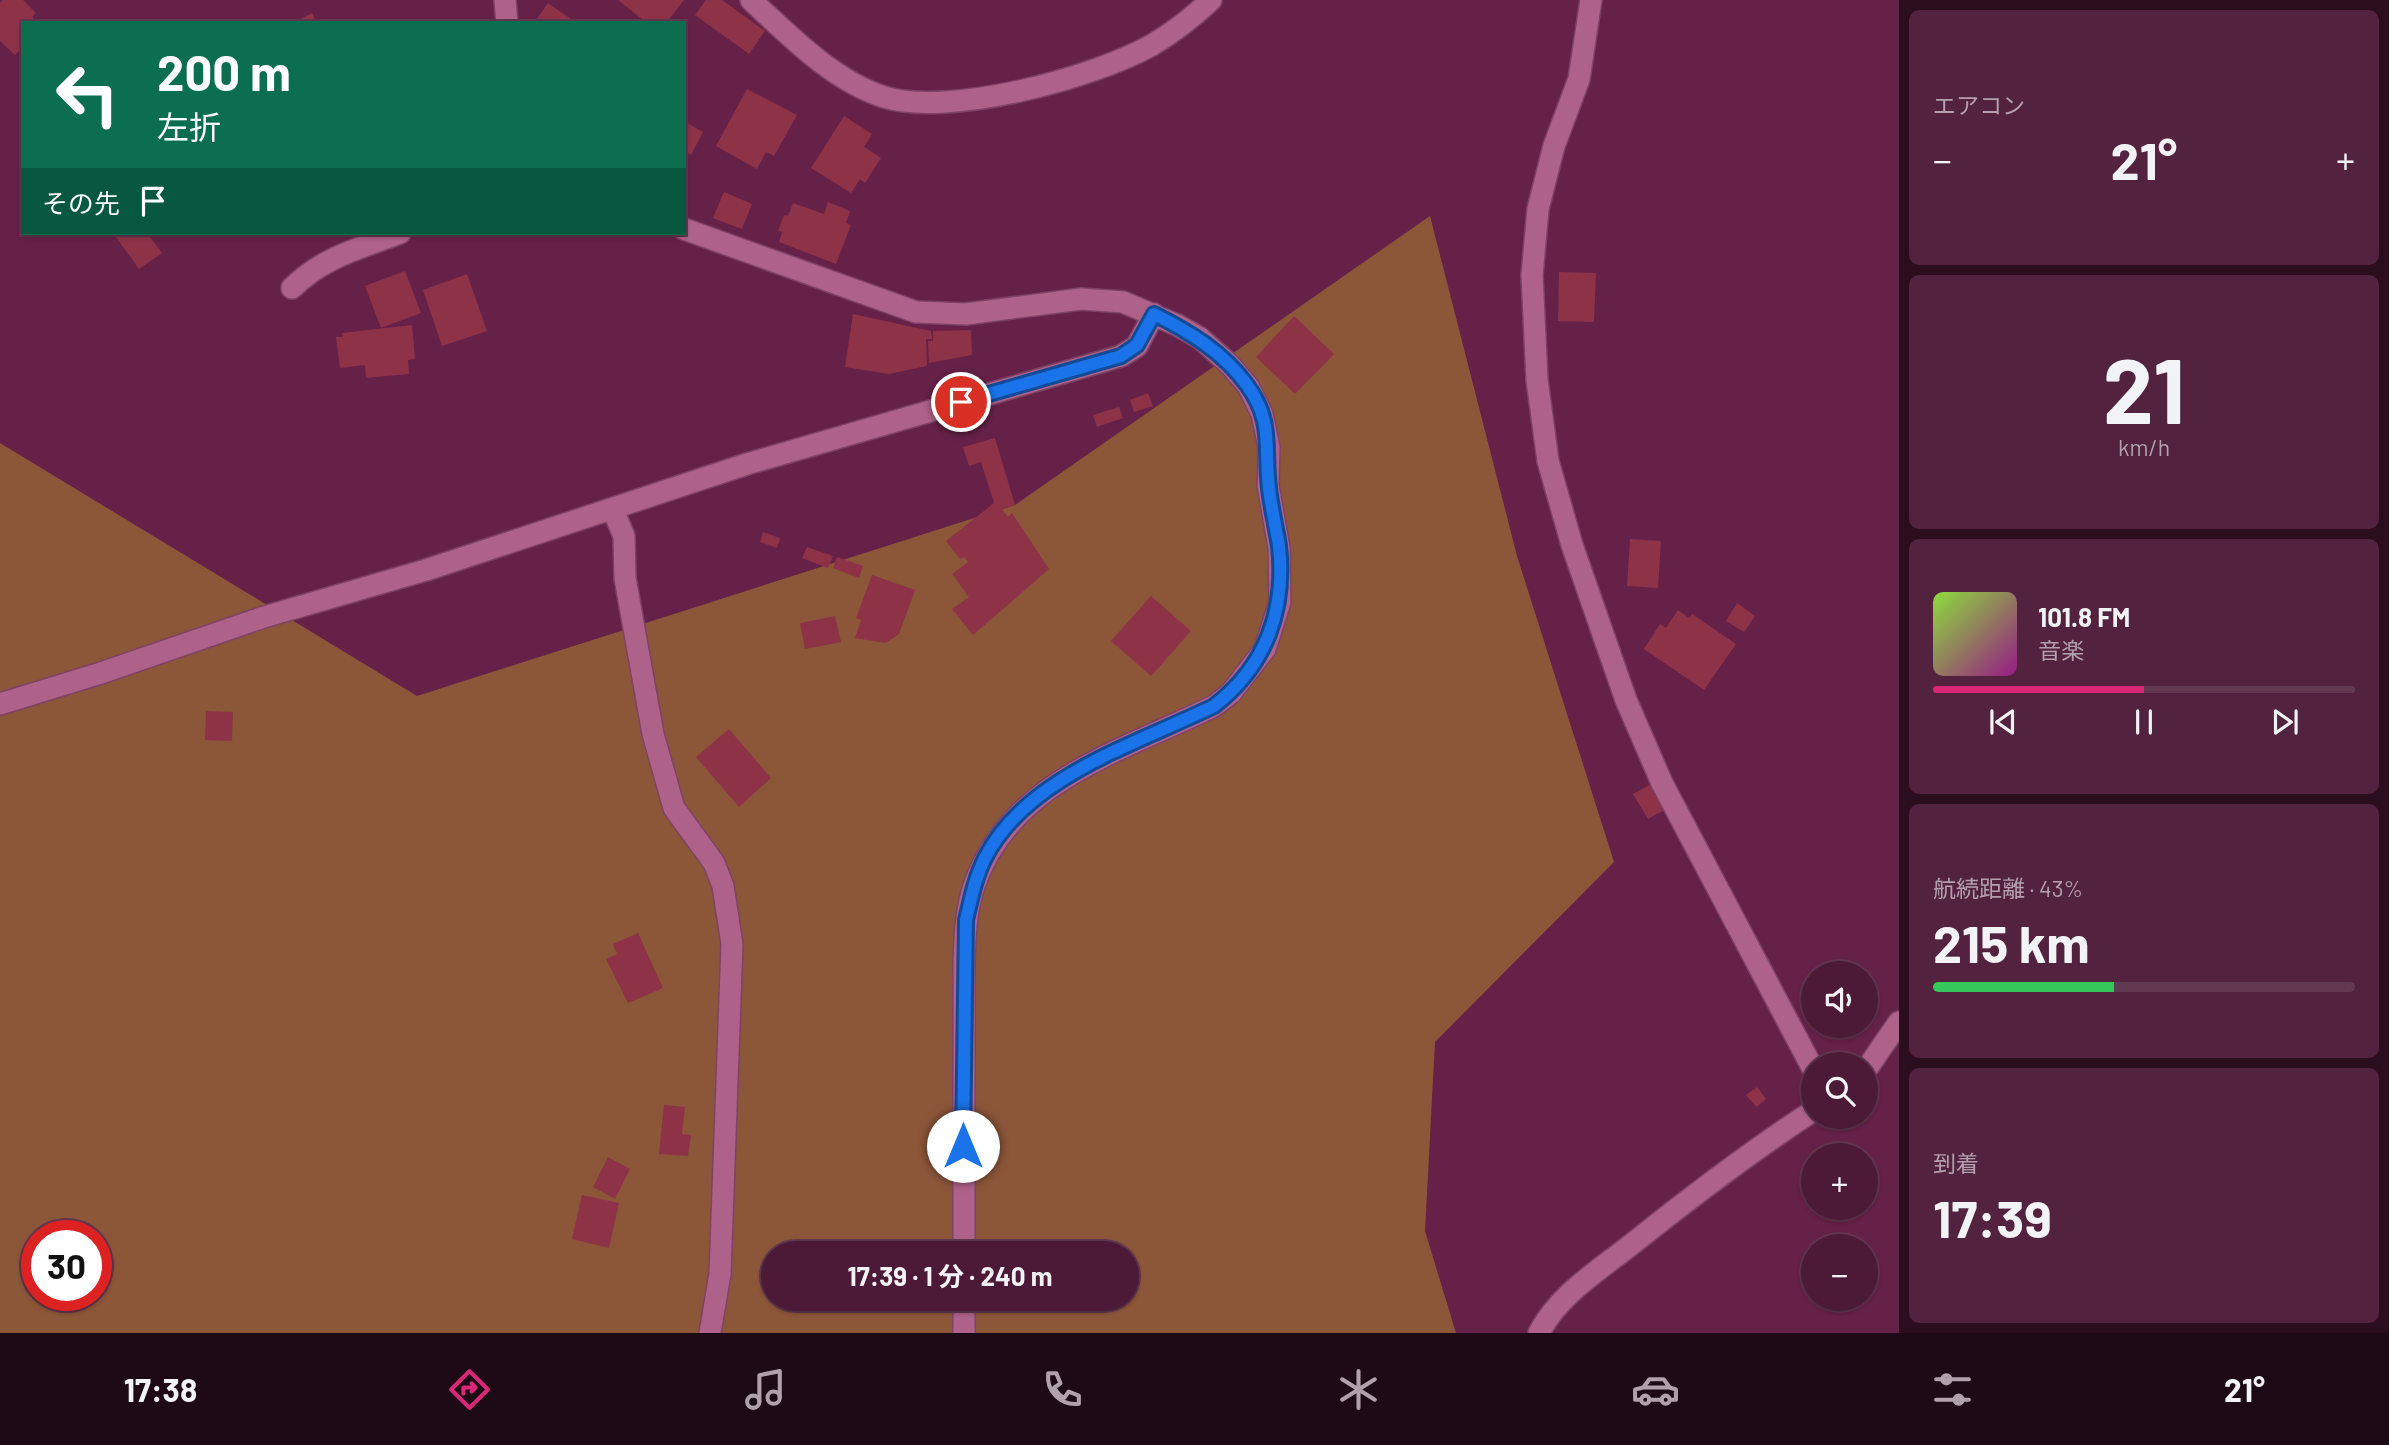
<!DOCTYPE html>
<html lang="ja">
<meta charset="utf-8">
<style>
body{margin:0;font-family:Barlow,"Noto Sans JP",sans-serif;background:#53223e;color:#f1f3f6;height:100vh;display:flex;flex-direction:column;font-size:26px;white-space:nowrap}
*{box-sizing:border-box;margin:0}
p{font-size:23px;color:#b2a0ad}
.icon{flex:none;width:38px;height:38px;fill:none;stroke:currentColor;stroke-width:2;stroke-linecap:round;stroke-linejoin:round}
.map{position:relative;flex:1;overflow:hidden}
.drawer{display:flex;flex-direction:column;gap:10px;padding:10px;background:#2a0e1e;width:490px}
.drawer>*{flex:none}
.hud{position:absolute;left:21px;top:21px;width:665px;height:214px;border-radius:0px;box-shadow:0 2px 5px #0004,0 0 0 2px #633851;background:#0b6e4f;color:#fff;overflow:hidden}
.buttons{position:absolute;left:1801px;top:961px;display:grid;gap:14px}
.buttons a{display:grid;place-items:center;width:77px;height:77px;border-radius:50%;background:#4c1936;box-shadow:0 2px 5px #0004,0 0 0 2px #633851;font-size:35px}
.speed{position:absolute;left:21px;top:1220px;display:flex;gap:14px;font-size:35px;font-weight:700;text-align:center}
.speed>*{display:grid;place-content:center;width:91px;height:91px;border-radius:50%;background:#4c1936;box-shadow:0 2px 5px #0004,0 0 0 2px #633851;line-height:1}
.speed .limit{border:10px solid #d22;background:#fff;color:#111}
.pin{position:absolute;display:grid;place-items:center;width:60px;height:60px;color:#fff;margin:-30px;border:4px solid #fff;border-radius:50%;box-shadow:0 2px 7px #0007}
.me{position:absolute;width:77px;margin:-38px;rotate:0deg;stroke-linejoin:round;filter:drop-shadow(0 0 5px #0008)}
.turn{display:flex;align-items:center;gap:24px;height:147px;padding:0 21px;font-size:32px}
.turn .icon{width:91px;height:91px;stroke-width:2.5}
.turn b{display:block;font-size:49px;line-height:60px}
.then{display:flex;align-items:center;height:66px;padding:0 21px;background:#0003;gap:14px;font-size:26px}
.big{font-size:52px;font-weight:700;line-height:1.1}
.drawer .widget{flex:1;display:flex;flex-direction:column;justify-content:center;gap:10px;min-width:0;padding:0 24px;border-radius:10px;background:#53223e}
.drawer .dial{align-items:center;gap:0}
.dial b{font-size:91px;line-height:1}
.song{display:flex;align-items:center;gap:21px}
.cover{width:84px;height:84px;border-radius:10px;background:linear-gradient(135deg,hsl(90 70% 55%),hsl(310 70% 35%))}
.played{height:7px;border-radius:4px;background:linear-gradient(90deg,#db2777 50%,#633851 50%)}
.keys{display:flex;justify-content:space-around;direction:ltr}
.heat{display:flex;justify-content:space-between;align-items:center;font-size:38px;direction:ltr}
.charge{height:10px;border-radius:5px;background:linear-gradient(90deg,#34c759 43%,#633851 0)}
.trip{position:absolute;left:761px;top:1241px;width:378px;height:70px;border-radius:35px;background:#4c1936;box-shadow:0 2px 5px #0004,0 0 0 2px #633851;font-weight:700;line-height:70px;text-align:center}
.menu{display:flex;height:112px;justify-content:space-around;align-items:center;background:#1e0a16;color:#b2a0ad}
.menu .icon{width:49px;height:49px}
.menu .current{color:#db2777}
.menu b{font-size:32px;color:#f1f3f6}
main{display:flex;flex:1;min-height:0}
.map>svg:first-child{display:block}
</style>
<main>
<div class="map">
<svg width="1899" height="1333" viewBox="0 0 1899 1333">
<rect width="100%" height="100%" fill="#662148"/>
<path fill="#8c5639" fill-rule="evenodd" d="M1430 216 1517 556 1614 862 1435 1042 1425 1231 1456 1333H0V443L417 696 1015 505ZM37 1236H96V1295H37ZM774 1253H1127V1298H774Z"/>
<g fill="#8e3248">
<path d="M3 0H23L36 13 32 17 38 23H23V47L15 55 0 41V3Z"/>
<path d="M618 0H684L666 23H647Z"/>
<path d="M706 0H722L765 31 749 54 695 15Z"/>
<path d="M548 3 574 21 572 23H534Z"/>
<path d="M312 13 317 23H293Z"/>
<path d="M747 89 797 115 774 156 766 152 757 169 716 146Z"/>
<path d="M844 116 872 134 864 147 881 158 865 183 860 179 851 193 811 168Z"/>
<path d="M684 121 703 132 691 155 684 151Z"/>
<path d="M724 192 752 204 742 229 713 218Z"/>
<path d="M828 202 850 211 846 223 851 225 836 264 779 242 782 232 778 231 784 215 788 216 793 203 824 214Z"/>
<path d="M113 233H147L162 253 139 269Z"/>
<path d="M405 271 421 313 381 328 365 286Z"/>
<path d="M1559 272 1596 273 1594 322 1558 321Z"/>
<path d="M467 274 487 331 442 346 423 290Z"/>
<path d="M853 314 931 331 932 339H926L927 366 889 374 845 367Z"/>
<path d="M1294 316 1334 354 1295 394 1256 357Z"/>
<path d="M412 325 415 359 408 360 409 374 366 378 365 365 340 368 336 337H343L342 333Z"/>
<path d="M971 330 972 355 929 363 928 341H933V331Z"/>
<path d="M1148 393 1153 406 1134 412 1130 400Z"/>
<path d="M1119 407 1123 418 1097 427 1093 415Z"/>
<path d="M995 438 1015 505 1002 509 1008 517 1012 513 1049 569 973 635 952 609 969 597 952 574 968 562 964 557 960 559 946 541 994 503 981 462 969 466 963 447Z"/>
<path d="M763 532 780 538 777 548 760 542Z"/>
<path d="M1630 539 1661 541 1658 588 1627 586Z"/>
<path d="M807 547 833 556 828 568 802 558Z"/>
<path d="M837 557 863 566 859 578 833 568Z"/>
<path d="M872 575 915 590 899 634 886 643 855 638 861 620 856 618Z"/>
<path d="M1151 596 1191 631 1151 676 1111 641Z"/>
<path d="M1737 603 1755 616 1744 632 1726 621Z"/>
<path d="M1678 610 1689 618 1692 614 1736 644 1704 690 1644 649 1660 624 1666 628Z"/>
<path d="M835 616 841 642 805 649 800 623Z"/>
<path d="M206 711 233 712 232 741 205 740Z"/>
<path d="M729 729 771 778 739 807 696 757Z"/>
<path d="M1653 783 1666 809 1648 819 1633 794Z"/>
<path d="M638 933 663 988 628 1003 606 959 617 954 613 944Z"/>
<path d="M1757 1087 1766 1099 1756 1107 1746 1095Z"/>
<path d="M664 1105 685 1107 682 1134 691 1135 688 1156 659 1154Z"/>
<path d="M608 1157 630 1169 615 1199 593 1187Z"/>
<path d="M582 1195 619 1203 609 1248 572 1239Z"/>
</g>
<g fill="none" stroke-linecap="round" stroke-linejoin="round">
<defs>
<g id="minor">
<path d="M505 0 507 23"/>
<path d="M751 0C790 36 832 80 884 97 949 117 1093 78 1152 45 1174 32 1192 18 1211 0"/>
<path d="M1591 0 1579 79 1554 146 1538 209 1532 275 1537 380 1548 461 1572 545 1626 700 1662 783 1813 1069"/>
<path d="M684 229 916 312 966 314 1081 299 1123 302 1177 325 1200 338 1229 364 1248 386 1262 414 1269 447 1268 485 1279 548 1280 602 1265 649 1231 693 1214 706C1123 751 1010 780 974 886 966 910 965 935 964 960V1253"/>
<path d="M292 288C323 257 361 248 400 233"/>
<path d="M613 510 624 536 625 578 653 734 674 808 714 863 723 886 732 944 720 1274 710 1333"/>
<path d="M0 704 101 673 264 617 426 570 747 464 1121 356 1137 346 1154 314"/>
<path d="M1866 1070 1899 1022"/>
<path d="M964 1333V1298"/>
<path d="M1539 1333C1557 1297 1596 1272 1627 1248 1687 1200 1748 1153 1813 1111"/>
</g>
</defs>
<use href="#minor" stroke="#7e4266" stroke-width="24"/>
<use href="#minor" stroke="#ae6289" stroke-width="21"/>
</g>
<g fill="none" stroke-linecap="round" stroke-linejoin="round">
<defs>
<path id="route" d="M961 402 1121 356 1137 345 1154 314C1190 332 1223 352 1247 385 1274 422 1264 448 1269 488 1271 507 1276 527 1279 546 1286 610 1266 666 1214 706 1136 744 1026 777 985 858 975 878 971 899 966 920L963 1146"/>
</defs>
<use href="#route" stroke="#114b97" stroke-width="18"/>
<use href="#route" stroke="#1a73e8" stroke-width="12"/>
</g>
</svg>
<div class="buttons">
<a><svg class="icon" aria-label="sound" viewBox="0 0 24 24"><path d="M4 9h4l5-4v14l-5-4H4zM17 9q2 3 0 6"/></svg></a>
<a><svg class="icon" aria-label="search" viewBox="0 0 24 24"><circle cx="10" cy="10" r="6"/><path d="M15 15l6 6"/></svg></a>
<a>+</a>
<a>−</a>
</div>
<div class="speed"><div class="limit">30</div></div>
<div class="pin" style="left:961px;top:402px;background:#d93025"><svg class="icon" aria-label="arrive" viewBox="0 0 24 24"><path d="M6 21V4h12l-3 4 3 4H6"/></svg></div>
<svg class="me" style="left:963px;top:1146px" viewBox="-20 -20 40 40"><circle r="19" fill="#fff"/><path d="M0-13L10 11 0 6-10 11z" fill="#1a73e8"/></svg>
<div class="trip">17:39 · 1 分 · 240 m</div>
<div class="hud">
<div class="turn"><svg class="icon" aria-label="left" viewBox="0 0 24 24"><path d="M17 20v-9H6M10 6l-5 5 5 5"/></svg><div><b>200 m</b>左折</div></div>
<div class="then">その先<svg class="icon" aria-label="arrive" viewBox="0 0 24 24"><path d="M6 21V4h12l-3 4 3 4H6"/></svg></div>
</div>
</div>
<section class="drawer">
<div class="widget"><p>エアコン</p>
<div class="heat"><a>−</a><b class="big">21°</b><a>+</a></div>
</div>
<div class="widget dial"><b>21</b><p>km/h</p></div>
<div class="widget">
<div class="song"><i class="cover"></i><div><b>101.8 FM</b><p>音楽</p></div></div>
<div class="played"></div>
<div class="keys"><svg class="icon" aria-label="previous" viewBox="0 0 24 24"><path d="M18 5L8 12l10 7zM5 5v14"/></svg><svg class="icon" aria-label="pause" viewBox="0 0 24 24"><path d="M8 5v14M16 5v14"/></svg><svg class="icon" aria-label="next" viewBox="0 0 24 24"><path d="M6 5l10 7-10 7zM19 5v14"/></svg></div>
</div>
<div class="widget"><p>航続距離 · 43%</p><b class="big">215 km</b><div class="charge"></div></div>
<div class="widget"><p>到着</p><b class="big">17:39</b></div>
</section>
</main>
<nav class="menu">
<b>17:38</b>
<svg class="icon current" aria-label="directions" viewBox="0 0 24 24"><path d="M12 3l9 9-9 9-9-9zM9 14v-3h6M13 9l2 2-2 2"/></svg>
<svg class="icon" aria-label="music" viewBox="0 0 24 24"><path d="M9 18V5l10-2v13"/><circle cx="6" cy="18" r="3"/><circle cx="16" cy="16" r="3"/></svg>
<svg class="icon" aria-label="phone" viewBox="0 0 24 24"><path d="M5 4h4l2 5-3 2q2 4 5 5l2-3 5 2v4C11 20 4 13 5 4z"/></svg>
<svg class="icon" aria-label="climate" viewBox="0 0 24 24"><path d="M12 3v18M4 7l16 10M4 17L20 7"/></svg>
<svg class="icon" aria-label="car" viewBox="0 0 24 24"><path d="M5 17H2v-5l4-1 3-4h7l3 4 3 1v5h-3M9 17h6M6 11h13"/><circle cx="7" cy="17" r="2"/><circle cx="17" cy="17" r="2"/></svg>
<svg class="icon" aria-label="filters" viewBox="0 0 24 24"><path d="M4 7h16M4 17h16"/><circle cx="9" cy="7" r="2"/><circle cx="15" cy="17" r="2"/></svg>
<b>21°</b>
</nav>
